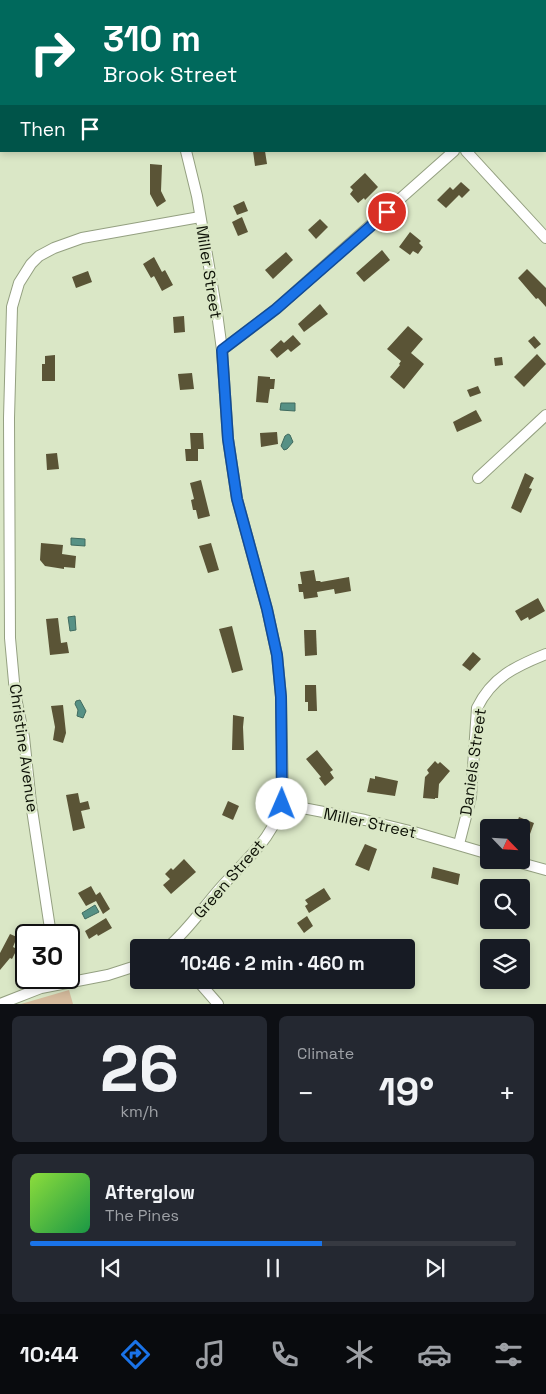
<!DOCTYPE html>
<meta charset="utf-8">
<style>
body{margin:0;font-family:"Space Grotesk",sans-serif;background:#242831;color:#f1f3f6;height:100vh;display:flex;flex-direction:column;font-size:19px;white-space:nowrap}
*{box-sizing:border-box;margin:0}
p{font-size:16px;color:#9ea1a6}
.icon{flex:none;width:28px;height:28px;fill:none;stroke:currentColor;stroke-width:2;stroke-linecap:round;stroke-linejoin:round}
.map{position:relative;height:1004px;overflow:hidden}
.drawer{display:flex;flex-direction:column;gap:12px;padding:12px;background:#0d0f14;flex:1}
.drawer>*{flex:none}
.guide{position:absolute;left:0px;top:0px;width:546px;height:152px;box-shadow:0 2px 8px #0003;background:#00695c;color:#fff;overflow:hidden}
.needle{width:32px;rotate:115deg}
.buttons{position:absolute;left:480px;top:819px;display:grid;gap:10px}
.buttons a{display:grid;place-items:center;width:50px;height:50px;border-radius:5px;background:#171b24;box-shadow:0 2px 8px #0003;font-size:25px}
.speed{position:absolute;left:15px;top:924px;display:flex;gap:10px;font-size:25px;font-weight:700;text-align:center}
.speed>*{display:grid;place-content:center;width:65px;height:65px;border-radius:50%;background:#171b24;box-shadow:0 2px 8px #0003;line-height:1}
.speed .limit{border:2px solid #111;border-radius:8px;background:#fff;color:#111}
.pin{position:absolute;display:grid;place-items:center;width:42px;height:42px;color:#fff;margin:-21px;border:2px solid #fff;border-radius:50%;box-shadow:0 1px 5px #0007}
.me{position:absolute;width:55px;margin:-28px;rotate:1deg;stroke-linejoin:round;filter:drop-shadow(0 0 4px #0008)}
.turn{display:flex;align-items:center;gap:18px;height:105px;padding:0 20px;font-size:22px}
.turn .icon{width:65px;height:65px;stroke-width:2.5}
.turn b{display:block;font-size:35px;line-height:42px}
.then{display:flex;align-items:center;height:48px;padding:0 20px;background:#0003;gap:10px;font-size:19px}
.big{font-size:38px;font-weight:800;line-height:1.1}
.drawer .card{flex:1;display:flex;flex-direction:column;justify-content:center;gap:8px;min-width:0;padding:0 18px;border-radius:8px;background:#242831}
.drawer .dial{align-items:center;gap:0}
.dial b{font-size:65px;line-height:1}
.song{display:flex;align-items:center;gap:15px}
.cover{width:60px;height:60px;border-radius:8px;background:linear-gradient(135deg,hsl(90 70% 55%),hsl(140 70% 35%))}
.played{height:5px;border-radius:2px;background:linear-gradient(90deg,#1a73e8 60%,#363941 60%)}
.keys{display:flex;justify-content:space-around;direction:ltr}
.heat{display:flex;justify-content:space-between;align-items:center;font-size:28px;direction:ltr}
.drawer .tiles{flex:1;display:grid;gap:12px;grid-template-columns:1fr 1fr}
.card:last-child{grid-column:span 2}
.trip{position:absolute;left:130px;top:939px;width:285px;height:50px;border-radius:5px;background:#171b24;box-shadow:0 2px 8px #0003;font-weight:800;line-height:50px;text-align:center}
.dock{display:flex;height:80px;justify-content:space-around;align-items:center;background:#090b0e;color:#9ea1a6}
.dock .icon{width:35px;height:35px}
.dock .current{color:#1a73e8}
.dock b{font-size:22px;color:#f1f3f6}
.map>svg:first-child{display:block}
</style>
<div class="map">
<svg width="546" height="1004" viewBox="0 0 546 1004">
<rect width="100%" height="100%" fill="#dae7c6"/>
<path fill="#d5bb9d" d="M69 990 73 1004H21Z"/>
<g fill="#569185" stroke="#406b5f">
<path d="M281 403H295V411L280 410Z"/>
<path d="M288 434 290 435 293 442 287 449 284 450 281 446 285 436Z"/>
<path d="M71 538 85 539V546L71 545Z"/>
<path d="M75 616 76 630 70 631 68 617Z"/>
<path d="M80 700 86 711 83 718 77 716 78 710 75 704 76 701Z"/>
<path d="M95 905 99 912 85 919 82 913Z"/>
</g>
<g fill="#5a5436">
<path d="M253 151H265L267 164 255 166Z"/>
<path d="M150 164 162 165 161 191 166 201 157 207 150 194Z"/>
<path d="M365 173 378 187 365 200 364 198 358 203 350 194 353 190 350 187Z"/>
<path d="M461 182 470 190 462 198 459 195 446 208 437 200 450 187 453 190Z"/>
<path d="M244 201 248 211 237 215 233 206Z"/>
<path d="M242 217 248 232 238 236 232 222Z"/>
<path d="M320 219 328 227 316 239 308 230Z"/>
<path d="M410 232 421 241 419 243 423 247 418 254 413 251 410 255 399 247Z"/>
<path d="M382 250 390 260 364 282 356 273Z"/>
<path d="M286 252 293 260 273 279 265 270Z"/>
<path d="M154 257 162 272 165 270 173 285 162 291 154 276 151 278 143 264Z"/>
<path d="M527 269 546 288V307L538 298 536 299 518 278Z"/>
<path d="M88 271 92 282 76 288 72 277Z"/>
<path d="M320 304 328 314 304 332 298 324Z"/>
<path d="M184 316 185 332 174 333 173 317Z"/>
<path d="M408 326 423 339 411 353 424 364 404 389 390 377 400 365 399 364 401 361 387 349Z"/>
<path d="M293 335 301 344 291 352 288 349 277 358 270 350 281 340 284 343Z"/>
<path d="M534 336 541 344 535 349 528 341Z"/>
<path d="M537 354 546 364 524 387 514 377Z"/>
<path d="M55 355V381H42V364H45V356Z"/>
<path d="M502 357 503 365 495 366 494 358Z"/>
<path d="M192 373 194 389 180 390 178 374Z"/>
<path d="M258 376 270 377V379H275L274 389H270L268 403 256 402Z"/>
<path d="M478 386 481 393 470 397 467 390Z"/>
<path d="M476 410 482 421 457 432 453 422Z"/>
<path d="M277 432 278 444 261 447 260 433Z"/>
<path d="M190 433H203L204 449H198V461H186L185 449H191Z"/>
<path d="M57 453 59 469 47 470 46 454Z"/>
<path d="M525 473 534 478 529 488 532 489 521 513 511 508Z"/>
<path d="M201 480 210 516 198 519 196 510H193L191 500 194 499 190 483Z"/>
<path d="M41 543 63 545 62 554 76 556 75 568 64 567V569L45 566 40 560Z"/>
<path d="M211 543 219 570 208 573 199 546Z"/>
<path d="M314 570 316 581H320L321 582 349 577 351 591 335 594 334 589 317 592 318 597 304 599 303 592H299L298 584H302L300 572Z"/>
<path d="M538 598 545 611 529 620 528 617 521 621 515 611Z"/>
<path d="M58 618 61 643 67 642 69 653 50 655 46 619Z"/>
<path d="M232 626 243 670 232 673 219 629Z"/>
<path d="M304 630H316L317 655 305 656Z"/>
<path d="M473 652 481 659 470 671 462 665Z"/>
<path d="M305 685H316L317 711H308V702H305Z"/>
<path d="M63 705 66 733 63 743 53 740 55 727 51 706Z"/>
<path d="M233 715 244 717 243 727 244 750H232Z"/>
<path d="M317 750 333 770 330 772 334 778 325 786 319 778 321 777 306 759Z"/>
<path d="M435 761 438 764 440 762 450 771 439 784 438 798H435V799L423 798 425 777 429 773 427 770Z"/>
<path d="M375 776 398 781 395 796 367 792 370 778 375 779Z"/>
<path d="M78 793 80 803 88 801 90 809 81 811 85 828 73 831 66 795Z"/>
<path d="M228 801 239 806 233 820 222 815Z"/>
<path d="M519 817 534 823 530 834 521 831V828H515Z"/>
<path d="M365 844 377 849 369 871 355 865Z"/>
<path d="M184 859 196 872 171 894 163 885 170 879 165 874 171 868 173 870Z"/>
<path d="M433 867 460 874 458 885 431 878Z"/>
<path d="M91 886 96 895 100 892 110 909 103 914 96 901 86 906 78 893Z"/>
<path d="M324 888 331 899 309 913 305 906 308 904 305 900Z"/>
<path d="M307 916 313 926 304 933 297 923Z"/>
<path d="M106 918 112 928 98 936 97 934 89 939 85 931Z"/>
<path d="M10 934 17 937 13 947 17 949 12 959 10 958 0 970V953Z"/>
</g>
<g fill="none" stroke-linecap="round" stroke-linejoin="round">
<defs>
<g id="minor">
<path d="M142 0 143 1"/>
<path d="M363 0V1"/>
<path d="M545 34H546"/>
<path d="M545 66 546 65"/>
<path d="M466 151 546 238"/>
<path d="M222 350 276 309 454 151"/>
<path d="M478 478 546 415"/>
<path d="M282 804 365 820 414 832 489 854"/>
<path d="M459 844 471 797 477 708C492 677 516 666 546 654"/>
<path d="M510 860 546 870"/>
<path d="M51 935 31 803 24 737 15 693 10 638 9 418 12 307 19 283 31 264 39 256 54 248 82 238 200 217"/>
<path d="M167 948C186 932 200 912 216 893 241 863 278 837 283 796L281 697 277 655 267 609 237 499 228 439 222 350 217 313 197 196 186 151"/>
<path d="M197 980 218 1004"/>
<path d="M0 1004 41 988 108 975 139 965"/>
</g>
</defs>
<use href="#minor" stroke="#94a081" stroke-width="12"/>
<use href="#minor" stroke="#fff" stroke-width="10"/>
</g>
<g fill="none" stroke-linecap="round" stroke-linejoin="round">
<defs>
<path id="route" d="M282 804 281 697 277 655 267 609 237 499 228 439 222 350 276 309 387 212"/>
</defs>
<use href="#route" stroke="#114b97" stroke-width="12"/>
<use href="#route" stroke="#1a73e8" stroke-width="9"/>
</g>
<g text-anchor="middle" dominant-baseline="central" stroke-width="5" stroke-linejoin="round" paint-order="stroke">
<g font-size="16" fill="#0e1207" stroke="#dae7c6">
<text transform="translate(209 272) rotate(81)">Miller Street</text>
<text transform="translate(24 748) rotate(82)">Christine Avenue</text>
<text transform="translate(473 762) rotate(-82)">Daniels Street</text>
<text transform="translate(370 823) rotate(12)">Miller Street</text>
<text transform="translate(229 879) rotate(-49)">Green Street</text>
</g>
</g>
</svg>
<div class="buttons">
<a><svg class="needle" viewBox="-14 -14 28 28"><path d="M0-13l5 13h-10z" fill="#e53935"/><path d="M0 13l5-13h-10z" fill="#9ea1a6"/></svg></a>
<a><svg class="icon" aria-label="search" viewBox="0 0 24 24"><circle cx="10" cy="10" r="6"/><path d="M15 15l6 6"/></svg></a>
<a><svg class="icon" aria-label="layers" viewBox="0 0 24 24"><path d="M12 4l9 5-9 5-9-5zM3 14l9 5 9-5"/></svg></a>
</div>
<div class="speed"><div class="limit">30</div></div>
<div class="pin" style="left:387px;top:212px;background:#d93025"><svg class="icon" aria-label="arrive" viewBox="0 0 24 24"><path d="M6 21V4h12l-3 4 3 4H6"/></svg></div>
<svg class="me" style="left:282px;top:804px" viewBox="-20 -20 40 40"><circle r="19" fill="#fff"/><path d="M0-13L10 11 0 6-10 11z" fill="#1a73e8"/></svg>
<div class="trip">10:46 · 2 min · 460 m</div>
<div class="guide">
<div class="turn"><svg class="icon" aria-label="right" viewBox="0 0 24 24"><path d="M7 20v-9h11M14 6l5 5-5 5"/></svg><div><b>310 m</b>Brook Street</div></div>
<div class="then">Then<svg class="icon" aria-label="arrive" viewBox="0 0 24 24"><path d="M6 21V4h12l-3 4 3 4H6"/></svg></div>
</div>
</div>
<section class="drawer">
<div class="tiles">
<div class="card dial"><b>26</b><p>km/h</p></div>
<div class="card"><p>Climate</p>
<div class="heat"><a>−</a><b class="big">19°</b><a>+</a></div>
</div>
<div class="card">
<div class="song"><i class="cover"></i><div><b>Afterglow</b><p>The Pines</p></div></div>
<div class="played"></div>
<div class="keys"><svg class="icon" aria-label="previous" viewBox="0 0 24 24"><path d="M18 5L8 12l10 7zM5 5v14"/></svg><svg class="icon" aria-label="pause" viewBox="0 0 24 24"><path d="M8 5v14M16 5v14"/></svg><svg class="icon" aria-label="next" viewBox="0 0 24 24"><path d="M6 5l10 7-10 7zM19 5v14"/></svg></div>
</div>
</div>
</section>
<nav class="dock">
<b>10:44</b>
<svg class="icon current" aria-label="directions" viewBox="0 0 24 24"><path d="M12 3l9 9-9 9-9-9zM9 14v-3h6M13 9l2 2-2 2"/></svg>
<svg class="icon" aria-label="music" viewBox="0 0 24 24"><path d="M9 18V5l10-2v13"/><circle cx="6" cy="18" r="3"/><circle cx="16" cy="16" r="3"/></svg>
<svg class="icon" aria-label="phone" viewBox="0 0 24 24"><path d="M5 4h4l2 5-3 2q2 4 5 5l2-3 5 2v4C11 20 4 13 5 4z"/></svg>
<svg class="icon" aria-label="climate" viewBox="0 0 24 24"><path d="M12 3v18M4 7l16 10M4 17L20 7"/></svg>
<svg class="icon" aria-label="car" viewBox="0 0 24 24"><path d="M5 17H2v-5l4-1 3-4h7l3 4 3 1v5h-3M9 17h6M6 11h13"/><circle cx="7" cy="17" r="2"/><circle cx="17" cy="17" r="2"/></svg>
<svg class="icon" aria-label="filters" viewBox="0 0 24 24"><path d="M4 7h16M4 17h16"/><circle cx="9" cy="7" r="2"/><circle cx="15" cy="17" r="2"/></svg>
</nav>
